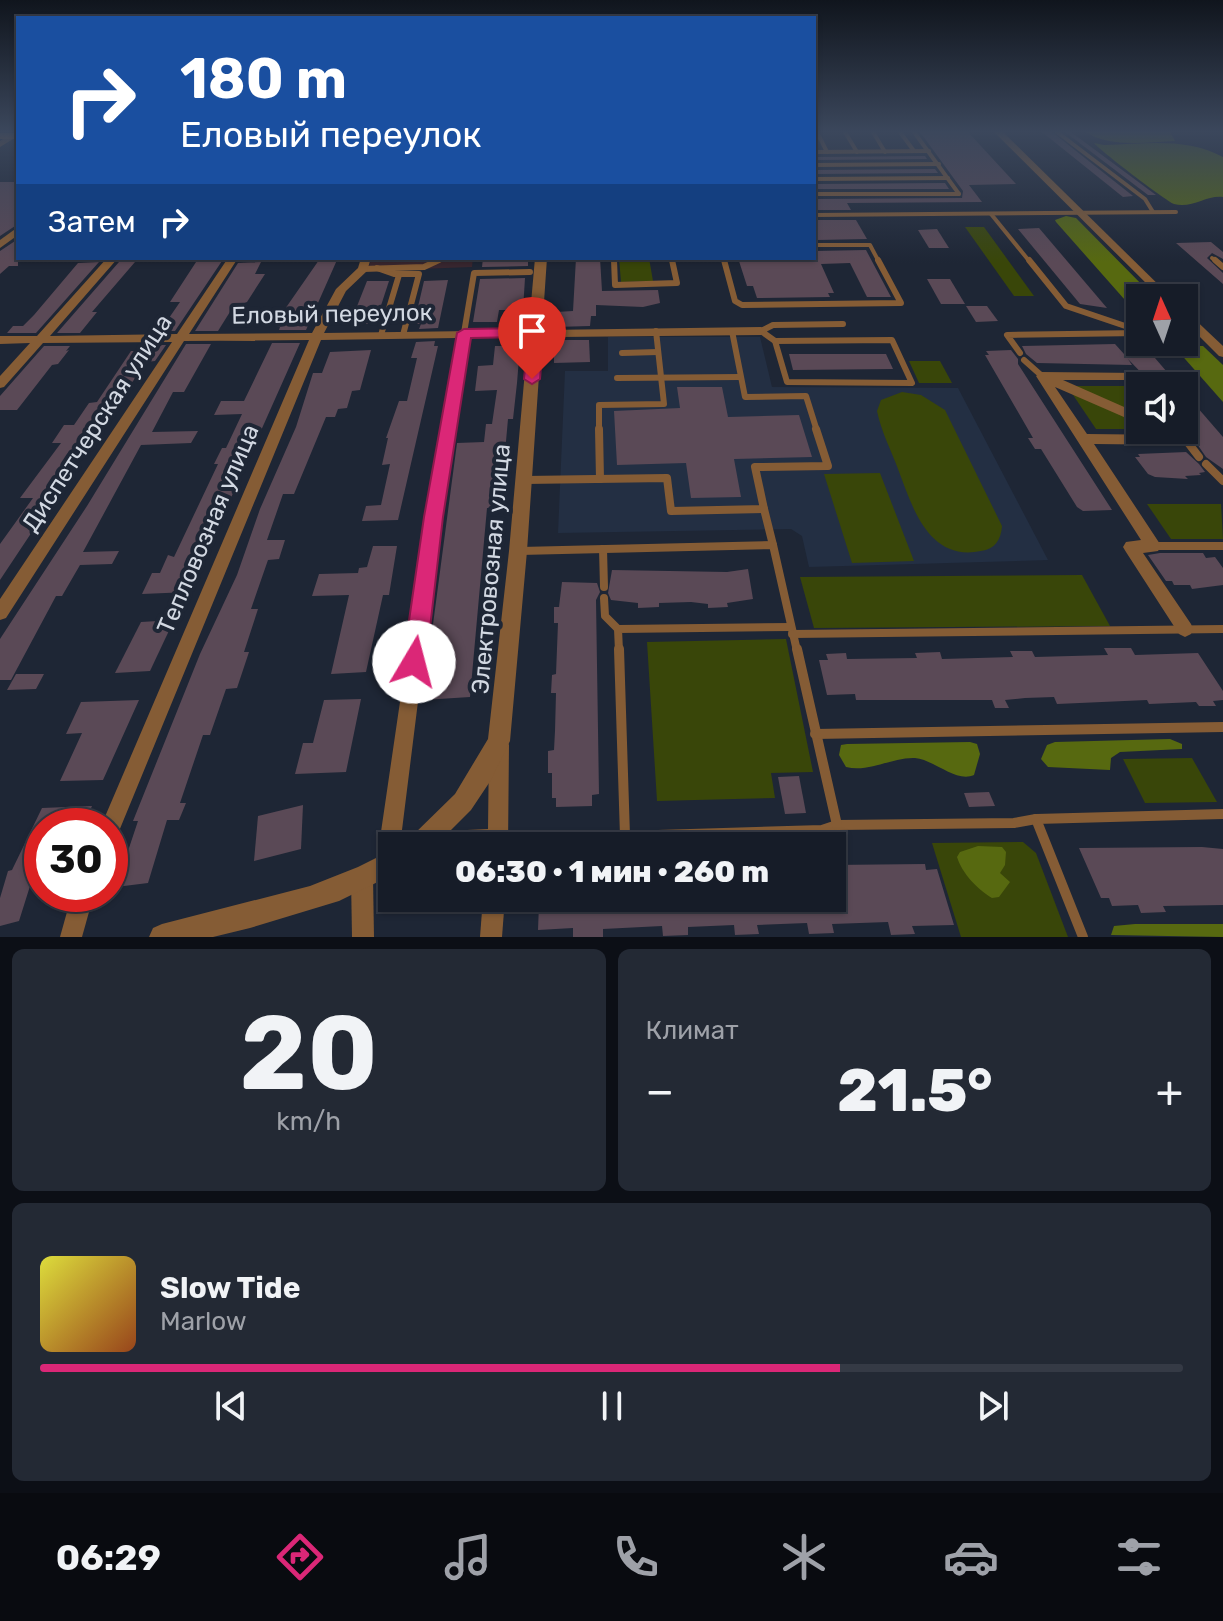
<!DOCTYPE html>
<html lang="ru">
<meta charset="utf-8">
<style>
body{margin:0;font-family:Rubik,sans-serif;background:#232934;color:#f1f3f6;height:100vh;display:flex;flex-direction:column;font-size:30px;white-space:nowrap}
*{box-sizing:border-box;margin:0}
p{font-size:26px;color:#9ea1a8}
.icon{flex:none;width:44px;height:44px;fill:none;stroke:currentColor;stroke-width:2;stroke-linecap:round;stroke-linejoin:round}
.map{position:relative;height:937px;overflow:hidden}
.drawer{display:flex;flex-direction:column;gap:12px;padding:12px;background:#0c0f16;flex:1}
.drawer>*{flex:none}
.guide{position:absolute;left:16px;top:16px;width:800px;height:244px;border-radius:0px;box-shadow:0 2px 6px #0004,0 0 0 2px #353a45;background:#1a4fa0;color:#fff;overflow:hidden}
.needle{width:52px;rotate:357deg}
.tools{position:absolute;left:1126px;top:284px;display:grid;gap:16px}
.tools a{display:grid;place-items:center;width:72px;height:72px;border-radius:0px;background:#161c28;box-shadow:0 2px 6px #0004,0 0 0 2px #353a45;font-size:40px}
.speed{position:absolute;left:24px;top:808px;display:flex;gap:16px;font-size:40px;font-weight:700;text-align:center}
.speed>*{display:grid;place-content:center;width:104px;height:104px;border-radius:50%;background:#161c28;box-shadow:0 2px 6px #0004,0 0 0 2px #353a45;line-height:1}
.speed .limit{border:12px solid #d22;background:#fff;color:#111}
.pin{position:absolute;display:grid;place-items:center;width:68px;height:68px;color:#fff;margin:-82px -34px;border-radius:50% 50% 50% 0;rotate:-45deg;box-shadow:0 0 8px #0007}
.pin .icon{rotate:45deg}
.me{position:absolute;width:88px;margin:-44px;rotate:8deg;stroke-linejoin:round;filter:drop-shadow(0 0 6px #0008)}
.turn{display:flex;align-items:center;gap:28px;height:168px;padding:0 32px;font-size:36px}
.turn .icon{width:104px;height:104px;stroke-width:2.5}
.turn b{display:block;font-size:56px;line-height:68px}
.then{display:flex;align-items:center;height:76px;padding:0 32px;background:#0003;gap:16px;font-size:30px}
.big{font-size:60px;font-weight:800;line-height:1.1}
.drawer .card{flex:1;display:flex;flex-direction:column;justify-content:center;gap:12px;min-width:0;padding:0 28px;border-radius:12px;background:#232934}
.drawer .dial{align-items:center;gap:0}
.dial b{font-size:104px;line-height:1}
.song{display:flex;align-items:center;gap:24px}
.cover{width:96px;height:96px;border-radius:12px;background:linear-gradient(135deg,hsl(60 70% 55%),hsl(20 70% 35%))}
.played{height:8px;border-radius:4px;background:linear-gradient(90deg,#db2777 70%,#353a45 70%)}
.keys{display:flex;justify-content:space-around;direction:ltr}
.heat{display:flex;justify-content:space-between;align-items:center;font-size:44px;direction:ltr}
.drawer .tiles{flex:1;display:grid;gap:12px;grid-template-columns:1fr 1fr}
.card:last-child{grid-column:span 2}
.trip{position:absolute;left:378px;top:832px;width:468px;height:80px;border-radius:0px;background:#161c28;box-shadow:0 2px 6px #0004,0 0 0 2px #353a45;font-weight:800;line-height:80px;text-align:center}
.tab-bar{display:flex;height:128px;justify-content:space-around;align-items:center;background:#090b10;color:#9ea1a8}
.tab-bar .icon{width:56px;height:56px}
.tab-bar .active{color:#db2777}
.tab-bar b{font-size:36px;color:#f1f3f6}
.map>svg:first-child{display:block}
</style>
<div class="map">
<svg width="1223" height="937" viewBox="0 0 1223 937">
<rect width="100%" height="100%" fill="#1e2635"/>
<path fill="#392730" d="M372 258H473L472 267 367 271Z"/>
<path fill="#232f43" d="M608 337H760L772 387 958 388 1048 560 809 567 802 536 791 529 558 533 565 371H608Z"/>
<g fill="#394609">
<path d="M965 227H984L1034 296H1014Z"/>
<path d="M619 258H649L653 281 621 282Z"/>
<path d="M909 361H940L952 383H919Z"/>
<path d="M1067 386H1129L1140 401V429H1096Z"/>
<path d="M902 392 921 395 945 410 1002 526C1001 540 995 549 981 551 928 562 912 506 898 469 891 450 881 431 877 411L881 400Z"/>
<path d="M880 473 914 561 852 563 824 474Z"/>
<path d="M1147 504H1221L1223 539H1171Z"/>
<path d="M1082 575 1110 626 814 628 800 577Z"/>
<path d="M786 639 813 772 771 773 775 798 657 801 647 642Z"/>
<path d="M1192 758 1217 802 1145 803 1123 759Z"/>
<path d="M1023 842 1036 853 1068 937H961L932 843Z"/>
</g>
<g fill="#576910">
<path d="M1086 132H1170L1175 141C1148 142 1109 148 1086 132Z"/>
<path d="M1094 143 1104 145C1145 144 1186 137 1223 157V197C1206 195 1192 209 1174 204 1166 201 1098 149 1094 143Z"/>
<path d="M1066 216 1076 218 1155 298H1140V317L1056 222 1055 220Z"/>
<path d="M1177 346H1203L1223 365V402L1178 351Z"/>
<path d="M1170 739 1182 744V749L1120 752 1111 758 1110 770 1048 767 1041 759 1047 745 1055 742Z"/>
<path d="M970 742 977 744 980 754 974 775C956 783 935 760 915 758 892 757 869 773 846 767L839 755 841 745 847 744Z"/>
<path d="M978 846 1002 847 1006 852 1005 865 1000 873 1010 882 999 897 992 898C977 889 962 873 957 857L960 852Z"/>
<path d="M1135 924H1223V937L1111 935 1114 926Z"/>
</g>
<g fill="#5a4956">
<path d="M920 132H968L1016 184 969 185 982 202 847 203 851 210H814V199L962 198 963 191Z"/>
<path d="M1042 132H1052L1133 196 1123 197Z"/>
<path d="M1065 132H1071L1156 195H1148Z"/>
<path d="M925 156 927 159 814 160V157Z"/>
<path d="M935 169 938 173 814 174V170Z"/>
<path d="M0 182H18V224L0 236Z"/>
<path d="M945 183 949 189H814V184Z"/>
<path d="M814 220H856L867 239 817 240Z"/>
<path d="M1039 228 1107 308 1080 304 1018 229Z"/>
<path d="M937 229 949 248H929L918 230Z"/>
<path d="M18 239V266H9L0 274V251Z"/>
<path d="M1211 242 1223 252V259L1212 253 1207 258 1223 273V284L1176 243Z"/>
<path d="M866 250 891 297H867L850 263 821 264 834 293H828L830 297 757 298 753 286H747L738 258H814V251Z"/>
<path d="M224 258 175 331H160L180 302H170L198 259Z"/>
<path d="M483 258H528V266L482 267Z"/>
<path d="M576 258H600L602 291 658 290 660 303 643 307 596 305V316H591L590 326 555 327 556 312 573 311Z"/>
<path d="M319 260H337L306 330H279L280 327H276L285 309Z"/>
<path d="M99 262 36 333H7L13 326H23L34 315 78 263Z"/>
<path d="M119 262H135L92 312H97L80 333H57Z"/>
<path d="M261 262 255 274H265L247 302 233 307 218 331H195L238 263Z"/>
<path d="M525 278 523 310H499L497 322H473L480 279Z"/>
<path d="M927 279H950L965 304H941Z"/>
<path d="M448 280 438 328 419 329 421 324H414L424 281Z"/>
<path d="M367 281H389L375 324H350Z"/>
<path d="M966 306H987L998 321 976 322Z"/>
<path d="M554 340H589L590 362 554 363Z"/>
<path d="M435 341 434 346H438L398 520 362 521 366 506 381 505 390 464 382 465 388 438H386L399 401H407L417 358H411L416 342Z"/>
<path d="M272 343H300L189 592 142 594 152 573H160L168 555 174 557 218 464H214L222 448H226L242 414 214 415 221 401H244Z"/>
<path d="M186 344H211L184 392H173L152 432 198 431 191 443 141 445 83 552 119 551 112 564 80 565 62 596H56L11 680H0V639L87 506Z"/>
<path d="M1115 344 1124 354 1148 353 1155 358 1179 386H1154L1128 359 1132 365 1037 363 1026 354 1022 346Z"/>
<path d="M150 345H166L155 361 147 362 125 392 0 580V544L33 498H20L61 443H52L64 425H74L89 403 97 402 131 351H146Z"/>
<path d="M44 346H70L66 351 69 350 58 364 52 365 17 410H0V396Z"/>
<path d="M495 346H520L517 383 513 419H508L500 508H487L470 697 423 700 457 443 484 442 486 424H492L497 390 475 391 478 366 493 365Z"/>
<path d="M371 350 360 390 352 391 347 408 338 409 335 417H326L294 494H283L267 540H285L279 559 268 560 251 609H258L244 652H249L237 688 226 689 210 735H203L180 803H186L179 820H167L148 883 116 887 138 821H133L200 654 237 575 260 509 296 427 313 373H322L330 352Z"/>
<path d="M1011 350 1018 359V364L1112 510 1083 511 1077 507 1041 449H1035L1028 438H1033L985 355H989L986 351Z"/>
<path d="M789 354H886L893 369 793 370Z"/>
<path d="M677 387H722L728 417 799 415 812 457 734 459 741 497 691 498 686 463 617 465 614 411 680 408Z"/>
<path d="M1184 392 1223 437V469L1206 457 1184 425Z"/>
<path d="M1186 452 1199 464 1205 472 1199 473 1201 475 1185 476 1188 479 1155 477 1148 474 1135 457H1140L1138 454Z"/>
<path d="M373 546H397L389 595H383L366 672 331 674 349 595 312 596 319 574 358 573 359 568 367 567Z"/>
<path d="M1160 553H1203L1206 558 1215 557 1223 568V585L1192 589 1190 585H1174L1172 581H1166L1148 555Z"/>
<path d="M748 569 753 599 727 603 728 607 708 608V604L691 602 659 603V607L638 608V603L611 600 608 593 612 570 727 572Z"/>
<path d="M562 582 597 583 600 592 596 600 599 794 592 795V806L556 807V798H552V773H548V751L554 750 555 731 556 693H551L552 675 556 674 558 623H554V607H559Z"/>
<path d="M174 620 150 671 115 673 141 622Z"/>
<path d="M1104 648H1131L1135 655 1198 653 1223 691V700L1213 701 1216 706H1199L1196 702 1149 704 1147 700 1057 704 1054 697 1025 698 1005 700 1009 708H995L992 700H856L855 694 827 695 819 660H828L826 654 846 653 847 659 917 658 915 653 940 652 942 659 1013 657 1010 651H1032L1035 657 1108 655Z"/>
<path d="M16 674H44L36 689 7 690Z"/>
<path d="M361 699 346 772 295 774 303 743H313L324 700Z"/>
<path d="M139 700 103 780 60 781 82 733 66 734 81 702Z"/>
<path d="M799 776 806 813 785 814 778 777Z"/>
<path d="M989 792 995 806 969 807 964 793Z"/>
<path d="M303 805 301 849 254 861 258 816Z"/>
<path d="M92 806 83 826H42V848L19 921 0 926V898L8 871 12 870 42 808Z"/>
<path d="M1202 847 1223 849V905L1163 906 1166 912 1141 913 1138 905 1112 906 1109 898H1101L1079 848Z"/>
<path d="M925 864 926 870 937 869 954 925 912 926 915 934 891 935 888 922 832 924 834 933 809 934 807 923 757 925 759 934 735 935 734 925 688 927V935L663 936 662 926 603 929V937H573V928L538 930 539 904H546V898H832V865Z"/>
</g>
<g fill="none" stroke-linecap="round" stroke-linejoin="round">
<g stroke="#855c35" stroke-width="4">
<path d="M817 132 827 152"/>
<path d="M845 132 857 152"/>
<path d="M873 132 885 152"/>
<path d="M900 132 914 151"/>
<path d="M914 132 959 194"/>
<path d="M1057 132 1145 199 1153 212"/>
<path d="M814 152 929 151"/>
<path d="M814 165 939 164"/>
<path d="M814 179 948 178"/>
<path d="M814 194H959"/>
<path d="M991 214 1030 262"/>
<path d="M814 215 1176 212"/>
<path d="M814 245H870L879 262"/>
<path d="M614 258V262"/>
<path d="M672 258 673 262"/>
<path d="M723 258 724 262"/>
<path d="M1212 258 1217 262"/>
<path d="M434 262 444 258"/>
</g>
<g stroke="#855c35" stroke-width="6">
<path d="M614 260 615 285 677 283 672 260"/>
<path d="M724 260 735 301 742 305 901 303 878 260"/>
<path d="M1029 260 1066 306 1140 331"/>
<path d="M1215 260 1223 267"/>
<path d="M377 268 394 274H419L403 335"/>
<path d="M363 269 424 267 439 260"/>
<path d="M732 331 745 397 806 396 817 431"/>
<path d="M1184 332H1201"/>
<path d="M464 333 474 273 530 272"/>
<path d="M381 335 399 275"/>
<path d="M892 340 912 383 787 382 775 341Z"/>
<path d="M775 341 761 331 773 325 843 324"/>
<path d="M622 353 658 352"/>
<path d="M1020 353 1007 335 1139 333"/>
<path d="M1024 360 1042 376"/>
<path d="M617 378 740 377"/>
<path d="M599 431V405L664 404 656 331"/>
</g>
<g stroke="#855c35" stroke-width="8">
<path d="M599 429 600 479"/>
<path d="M1186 440 1199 457"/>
<path d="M1206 464 1223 481"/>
<path d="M525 480 667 478 671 511 764 509 755 467 828 466 816 429"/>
<path d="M764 509 773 545"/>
<path d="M1153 546H1223"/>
<path d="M603 549 604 587"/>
<path d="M520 551 773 545 797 651"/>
<path d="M604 598 605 616 618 629"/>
<path d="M792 634 1223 629"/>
<path d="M619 651 618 629 791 627"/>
</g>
<g stroke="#855c35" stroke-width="10">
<path d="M619 649 625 836 822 830 837 825 1014 823 1036 819 1223 814"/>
<path d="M797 649 837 825"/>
<path d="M815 734 1223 727"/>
<path d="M1036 819 1083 937"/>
<path d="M499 839 625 836"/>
</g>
<g fill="#855c35" fill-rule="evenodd">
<path d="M994 132H1003L1172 298H1161Z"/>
<path d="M11 134 18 136 0 147V141Z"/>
<path d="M18 227V235L0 248V240Z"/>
<path d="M107 258H118L50 336 177 334 228 258H238L189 334 312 333 336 289 358 268 361 258H371L367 271 346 291 324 333 761 327 767 331 761 335 469 338 441 517 400 846H392V875L387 877 379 874 376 866 427 517 457 338 321 340 117 836 110 839V826H101L309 340 184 341 6 618 0 620V599L172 342 43 343 4 387 0 388V376L30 343 0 344V336H37Z"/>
<path d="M1184 312 1188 313 1223 346V357L1219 356 1184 321Z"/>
<path d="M1042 372 1140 373 1150 386H1140V389L1133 380H1063L1140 414V424L1055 387 1087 434 1175 435 1171 430H1184V428L1193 440 1186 445 1094 444 1158 541 1161 546 1158 551 1143 553 1191 624 1193 629 1191 634 1185 637 1179 634 1126 552 1123 547 1126 542 1141 540 1036 376Z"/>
<path d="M499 735 506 738 509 745 508 846H416L415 842 418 835 425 832 488 829 489 745 492 738Z"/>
<path d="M362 867 370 870 373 878 374 937H352L351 878 354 870Z"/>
<path d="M72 894H94L82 937H60Z"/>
<path d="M483 898H505L502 937H480Z"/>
</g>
<g fill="#855c35" fill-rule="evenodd">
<path d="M535 258H547L527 551 510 741 491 780 471 810 435 846H406L410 838 455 794 488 739 509 551Z"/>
<path d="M392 850V875L339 901 250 928 213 937H149L153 928 162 924 310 886 358 867Z"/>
</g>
<rect fill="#ba7936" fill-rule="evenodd" x="0" y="133" width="18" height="6"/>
</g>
<linearGradient id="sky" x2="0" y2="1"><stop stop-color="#10151d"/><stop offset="0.5" stop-color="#3b475c"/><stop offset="1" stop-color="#3b475c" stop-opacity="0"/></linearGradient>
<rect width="1223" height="263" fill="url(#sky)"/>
<path fill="#db2777" stroke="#8e194d" stroke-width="2" d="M536 328 544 332 540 379 532 384 524 379 528 337 471 338 443 517 426 662 422 670 414 673 406 670 403 662 424 517 457 333 464 329Z"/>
<g text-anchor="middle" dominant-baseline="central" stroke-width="8" stroke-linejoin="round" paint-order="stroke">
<g font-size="24" fill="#d2d8e2" stroke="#1e2635">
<text transform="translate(332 314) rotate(-1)">Еловый переулок</text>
<text transform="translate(97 423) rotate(-57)">Диспетчерская улица</text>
<text transform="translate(208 529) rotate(-67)">Тепловозная улица</text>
<text transform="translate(491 569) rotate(-85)">Электровозная улица</text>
</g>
</g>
</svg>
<div class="tools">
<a><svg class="needle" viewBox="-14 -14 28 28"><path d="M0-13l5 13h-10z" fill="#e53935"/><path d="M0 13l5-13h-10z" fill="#9ea1a8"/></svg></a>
<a><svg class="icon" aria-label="sound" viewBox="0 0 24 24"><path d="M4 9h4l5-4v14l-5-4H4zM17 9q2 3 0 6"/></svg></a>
</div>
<div class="speed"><div class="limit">30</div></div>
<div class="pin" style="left:532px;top:379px;background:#d93025"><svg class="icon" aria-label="arrive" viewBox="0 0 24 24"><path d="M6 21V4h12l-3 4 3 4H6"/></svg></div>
<svg class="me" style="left:414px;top:662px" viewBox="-20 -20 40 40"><circle r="19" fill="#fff"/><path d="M0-13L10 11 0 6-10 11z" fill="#db2777"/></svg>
<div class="trip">06:30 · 1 мин · 260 m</div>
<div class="guide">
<div class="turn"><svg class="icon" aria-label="right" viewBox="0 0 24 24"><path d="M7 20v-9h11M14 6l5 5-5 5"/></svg><div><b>180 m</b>Еловый переулок</div></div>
<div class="then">Затем<svg class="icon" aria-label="right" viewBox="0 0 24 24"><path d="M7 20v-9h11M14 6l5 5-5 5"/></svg></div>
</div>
</div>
<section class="drawer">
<div class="tiles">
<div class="card dial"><b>20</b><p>km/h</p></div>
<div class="card"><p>Климат</p>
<div class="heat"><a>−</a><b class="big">21.5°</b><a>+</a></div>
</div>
<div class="card">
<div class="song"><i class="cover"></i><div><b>Slow Tide</b><p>Marlow</p></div></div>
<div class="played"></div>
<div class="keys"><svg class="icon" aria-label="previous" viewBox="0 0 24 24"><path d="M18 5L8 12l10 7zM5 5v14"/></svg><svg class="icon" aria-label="pause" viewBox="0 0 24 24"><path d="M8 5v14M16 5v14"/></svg><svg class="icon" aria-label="next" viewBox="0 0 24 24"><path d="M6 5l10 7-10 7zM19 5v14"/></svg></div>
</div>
</div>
</section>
<nav class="tab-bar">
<b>06:29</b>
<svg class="icon active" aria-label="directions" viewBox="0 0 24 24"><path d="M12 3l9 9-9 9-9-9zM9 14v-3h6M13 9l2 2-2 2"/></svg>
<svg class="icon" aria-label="music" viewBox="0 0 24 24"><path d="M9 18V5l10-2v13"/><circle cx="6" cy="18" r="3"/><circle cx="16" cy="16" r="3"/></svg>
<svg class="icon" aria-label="phone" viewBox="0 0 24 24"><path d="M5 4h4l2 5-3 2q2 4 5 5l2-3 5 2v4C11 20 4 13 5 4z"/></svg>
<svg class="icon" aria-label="climate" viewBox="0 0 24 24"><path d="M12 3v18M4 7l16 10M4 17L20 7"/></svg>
<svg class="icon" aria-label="car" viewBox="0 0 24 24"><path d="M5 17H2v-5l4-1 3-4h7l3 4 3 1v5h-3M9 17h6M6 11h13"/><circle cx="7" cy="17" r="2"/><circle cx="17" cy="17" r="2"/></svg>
<svg class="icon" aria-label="filters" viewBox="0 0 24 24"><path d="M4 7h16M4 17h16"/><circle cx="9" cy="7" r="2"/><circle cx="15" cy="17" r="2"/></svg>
</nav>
